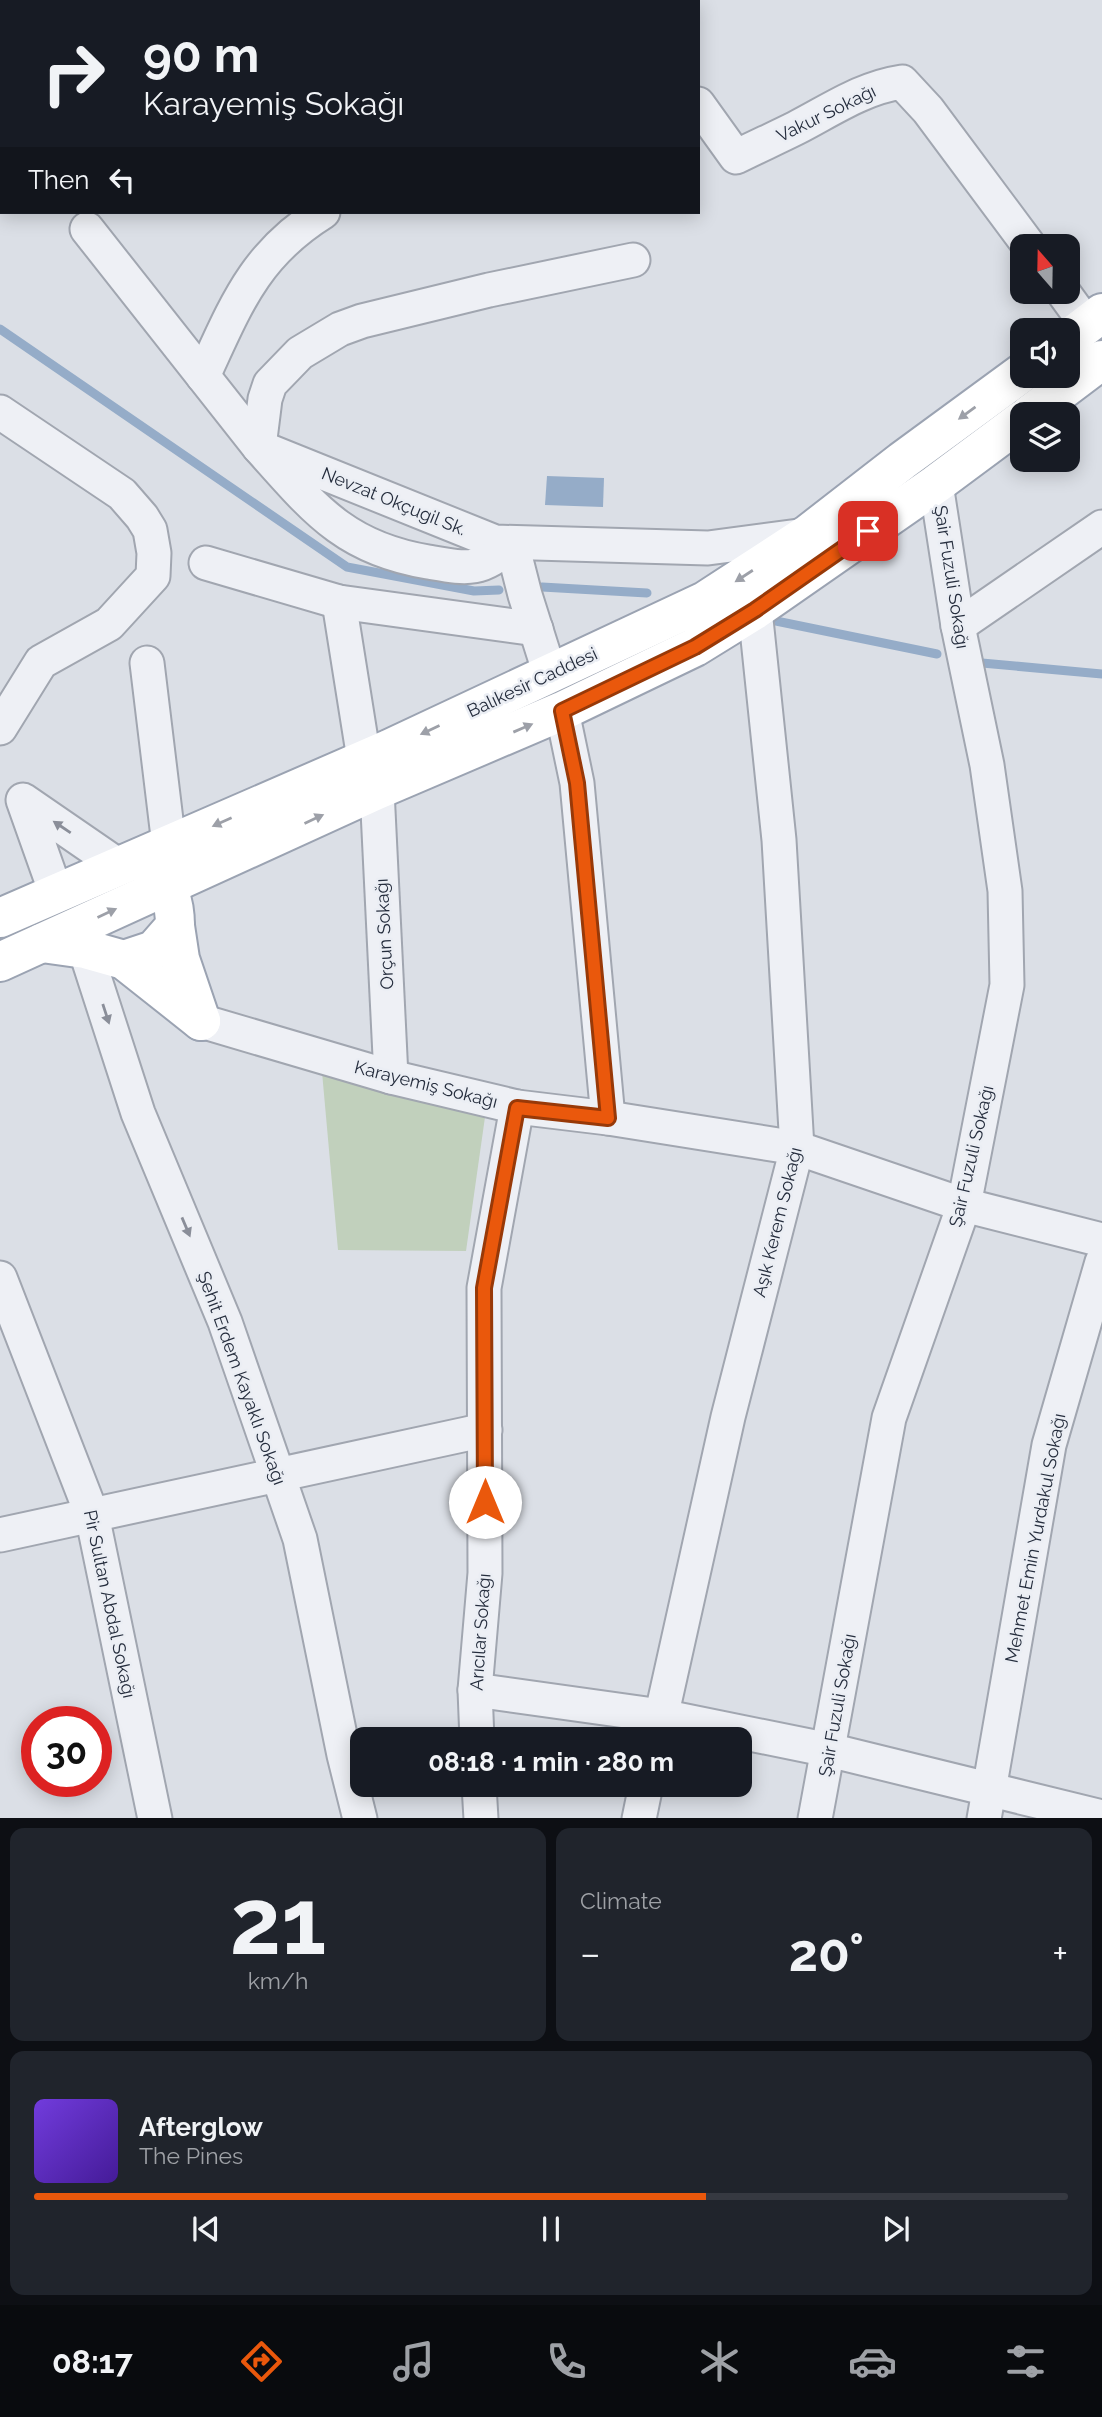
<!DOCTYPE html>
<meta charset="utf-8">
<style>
body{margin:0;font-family:Raleway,sans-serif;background:#20242c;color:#f1f3f6;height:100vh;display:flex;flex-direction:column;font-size:26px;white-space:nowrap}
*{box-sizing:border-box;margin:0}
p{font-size:23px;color:#9ea1a6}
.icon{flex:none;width:38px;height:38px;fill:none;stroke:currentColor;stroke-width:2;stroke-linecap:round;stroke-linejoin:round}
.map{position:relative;height:1818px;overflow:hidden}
.sheet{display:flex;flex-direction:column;gap:10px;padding:10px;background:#0d0f14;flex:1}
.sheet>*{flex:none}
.guide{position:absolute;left:0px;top:0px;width:700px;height:214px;box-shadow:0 4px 18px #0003;background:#171b24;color:#f1f3f6;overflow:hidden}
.needle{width:46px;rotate:340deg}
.fabs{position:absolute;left:1010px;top:234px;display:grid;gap:14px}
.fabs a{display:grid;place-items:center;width:70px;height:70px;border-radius:14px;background:#171b24;box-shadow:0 4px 18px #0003;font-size:35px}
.speed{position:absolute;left:21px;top:1706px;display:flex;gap:14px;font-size:35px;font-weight:700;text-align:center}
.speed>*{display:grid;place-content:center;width:91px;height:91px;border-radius:50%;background:#171b24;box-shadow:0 4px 18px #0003;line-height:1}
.speed .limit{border:10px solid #d22;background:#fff;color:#111}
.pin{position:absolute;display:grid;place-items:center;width:60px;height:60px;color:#fff;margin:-30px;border-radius:14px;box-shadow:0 4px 10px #0006}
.me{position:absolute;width:77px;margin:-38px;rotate:0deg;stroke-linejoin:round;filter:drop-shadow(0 0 5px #0008)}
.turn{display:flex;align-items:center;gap:24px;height:147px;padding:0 28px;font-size:32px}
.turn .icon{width:91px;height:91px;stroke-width:2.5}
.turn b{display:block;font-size:49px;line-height:60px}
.then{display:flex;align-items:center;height:66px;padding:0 28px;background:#0003;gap:14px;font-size:26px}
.big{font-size:52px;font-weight:700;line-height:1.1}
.sheet .card{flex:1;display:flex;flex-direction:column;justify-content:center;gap:10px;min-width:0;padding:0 24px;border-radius:14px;background:#20242c}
.sheet .dial{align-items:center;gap:0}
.dial b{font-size:91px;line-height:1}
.song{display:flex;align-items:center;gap:21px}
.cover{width:84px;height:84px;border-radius:10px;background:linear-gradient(135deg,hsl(260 70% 55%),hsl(260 70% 35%))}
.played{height:7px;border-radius:4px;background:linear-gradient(90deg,#ea580c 65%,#363941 65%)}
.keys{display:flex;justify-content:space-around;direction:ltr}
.heat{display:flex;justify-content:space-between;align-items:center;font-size:38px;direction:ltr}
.sheet .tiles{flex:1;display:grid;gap:10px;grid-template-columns:1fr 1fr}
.card:last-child{grid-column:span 2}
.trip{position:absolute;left:350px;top:1727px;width:402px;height:70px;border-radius:14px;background:#171b24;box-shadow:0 4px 18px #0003;font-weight:700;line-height:70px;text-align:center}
.dock{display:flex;height:112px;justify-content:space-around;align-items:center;background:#090b0e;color:#9ea1a6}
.dock .icon{width:49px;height:49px}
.dock .active{color:#ea580c}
.dock b{font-size:32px;color:#f1f3f6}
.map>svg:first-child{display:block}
</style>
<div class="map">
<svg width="1102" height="1819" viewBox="0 0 1102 1819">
<rect width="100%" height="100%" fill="#dbdfe6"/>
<path fill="#c1d0bc" d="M322 1072 486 1110 466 1251 338 1250Z"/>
<path fill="#95acc8" d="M547 476 604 478 603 507 545 505Z"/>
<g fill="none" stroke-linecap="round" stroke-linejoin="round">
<g stroke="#95acc8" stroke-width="9">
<path d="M226 2 229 0"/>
<path d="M0 167H2"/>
<path d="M0 329 347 567 474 591 499 590"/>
<path d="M542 587 647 593"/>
<path d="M776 621 937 654"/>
<path d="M982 663 1102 674"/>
</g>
<defs>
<g id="minor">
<path d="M626 0 627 2"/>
<path d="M698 104 736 157C756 147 776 138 796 128 831 110 862 88 902 82L928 110 1030 247"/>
<path d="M87 229 259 447 495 542 708 548 806 535"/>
<path d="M1063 292 1087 325"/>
<path d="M203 376C236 305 254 255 323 212"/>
<path d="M0 412 122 494 142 517 150 530 154 553 153 576 109 624 41 662 0 728"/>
<path d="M206 563 339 602 536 629"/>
<path d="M339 602 364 759"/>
<path d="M958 626 1102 527"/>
<path d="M147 663 169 845"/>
<path d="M550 674 525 595 512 544C479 572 469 569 428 562 343 548 313 507 259 447L265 399 270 384 300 353 340 329 362 321 489 290 633 260"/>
<path d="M562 711 577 783 608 1118"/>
<path d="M377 790 391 1077"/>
<path d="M56 893 23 800 119 866"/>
<path d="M85 949 138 1113 225 1322 300 1539 344 1755 360 1819"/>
<path d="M201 1021 391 1077 517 1107 608 1118 797 1148 964 1205 1102 1240"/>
<path d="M0 1278 92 1515 155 1819"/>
<path d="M0 1535 485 1430"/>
<path d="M475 1690 661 1716 829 1750 1102 1817"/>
<path d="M477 1740 475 1690 485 1573 484 1288 517 1107"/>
<path d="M656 1740 728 1417 797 1148 779 840 755 610"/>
<path d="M479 1785 481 1819"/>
<path d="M639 1819 646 1785"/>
<path d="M815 1819 889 1418 964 1205 1007 985 1005 891 987 765 958 626 936 484"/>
<path d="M984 1819 1049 1445 1102 1262"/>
</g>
<g id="major">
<path d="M1068 339 1102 313"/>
<path d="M1029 415 1102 360"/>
<path d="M0 918 389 749 705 601 808 534 902 461 1022 373"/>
<path d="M175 926 180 959 201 1021"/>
<path d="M42 943 85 949 124 960 201 1021"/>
<path d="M124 960 154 950 175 926C175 900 169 888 152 868H149"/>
<path d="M0 962 377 790 562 711 695 647 755 610 936 484 1022 420"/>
</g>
</defs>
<use href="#minor" stroke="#a1a6b0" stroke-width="37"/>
<use href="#major" stroke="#9ba3b2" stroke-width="42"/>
<g stroke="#babdc5" stroke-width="4.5" stroke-dasharray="5 5" stroke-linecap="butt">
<path d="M88 2 90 0"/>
<path d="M0 89 2 88"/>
</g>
<use href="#minor" stroke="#eef0f5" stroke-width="33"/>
<use href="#major" stroke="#fff" stroke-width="38"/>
</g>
<defs><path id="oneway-solid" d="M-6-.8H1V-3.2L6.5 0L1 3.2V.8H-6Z" transform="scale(1.75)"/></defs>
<g fill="#9da0a8">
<use href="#oneway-solid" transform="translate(967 413) rotate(144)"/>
<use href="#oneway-solid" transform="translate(744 576) rotate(147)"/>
<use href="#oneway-solid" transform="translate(523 728) rotate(-23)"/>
<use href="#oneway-solid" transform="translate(430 730) rotate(155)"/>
<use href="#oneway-solid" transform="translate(314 819) rotate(-25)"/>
<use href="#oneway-solid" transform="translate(222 822) rotate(156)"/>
<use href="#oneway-solid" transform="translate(107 913) rotate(-25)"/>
</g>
<g fill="#8a8e99">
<use href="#oneway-solid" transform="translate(62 827) rotate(-146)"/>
<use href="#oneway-solid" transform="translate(106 1014) rotate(72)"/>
<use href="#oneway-solid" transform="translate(186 1227) rotate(67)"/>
</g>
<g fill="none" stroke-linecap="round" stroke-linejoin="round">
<defs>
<path id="route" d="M485 1502 484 1288 517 1108 608 1118 577 783 562 711 695 647 755 610 868 531"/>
</defs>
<use href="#route" stroke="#983908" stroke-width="18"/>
<use href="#route" stroke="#ea580c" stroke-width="12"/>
</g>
<g text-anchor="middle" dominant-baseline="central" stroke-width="5" stroke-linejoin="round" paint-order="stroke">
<g font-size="18" fill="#252d3d" stroke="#ebeef4">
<text transform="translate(826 113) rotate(-26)">Vakur Sokağı</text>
<text transform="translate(394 501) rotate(22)">Nevzat Okçugil Sk.</text>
<text transform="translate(952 577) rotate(81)">Şair Fuzuli Sokağı</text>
<text transform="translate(532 682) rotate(-25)">Balıkesir Caddesi</text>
<text transform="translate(384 934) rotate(-93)">Orçun Sokağı</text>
<text transform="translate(426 1084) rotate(14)">Karayemiş Sokağı</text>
<text transform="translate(971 1156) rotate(-77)">Şair Fuzuli Sokağı</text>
<text transform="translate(777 1222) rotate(-76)">Aşık Kerem Sokağı</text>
<text transform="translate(242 1378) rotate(70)">Şehit Erdem Kayaklı Sokağı</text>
<text transform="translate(1035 1538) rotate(-79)">Mehmet Emin Yurdakul Sokağı</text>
<text transform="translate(110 1604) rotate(78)">Pir Sultan Abdal Sokağı</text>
<text transform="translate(480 1632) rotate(-86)">Arıcılar Sokağı</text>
<text transform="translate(837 1705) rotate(-80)">Şair Fuzuli Sokağı</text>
</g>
</g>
</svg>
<div class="fabs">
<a><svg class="needle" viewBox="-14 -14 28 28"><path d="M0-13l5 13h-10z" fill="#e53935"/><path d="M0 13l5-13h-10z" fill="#9ea1a6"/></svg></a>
<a><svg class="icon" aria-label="sound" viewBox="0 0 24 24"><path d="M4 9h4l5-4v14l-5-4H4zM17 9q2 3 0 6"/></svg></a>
<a><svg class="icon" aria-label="layers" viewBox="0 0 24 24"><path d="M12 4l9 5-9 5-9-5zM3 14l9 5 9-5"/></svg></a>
</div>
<div class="speed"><div class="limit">30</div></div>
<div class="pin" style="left:868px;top:531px;background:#d93025"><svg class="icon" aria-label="arrive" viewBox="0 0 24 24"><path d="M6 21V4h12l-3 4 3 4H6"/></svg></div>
<svg class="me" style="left:485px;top:1502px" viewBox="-20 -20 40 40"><circle r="19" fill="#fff"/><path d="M0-13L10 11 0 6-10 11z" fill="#ea580c"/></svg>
<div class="trip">08:18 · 1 min · 280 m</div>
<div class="guide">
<div class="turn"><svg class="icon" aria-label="right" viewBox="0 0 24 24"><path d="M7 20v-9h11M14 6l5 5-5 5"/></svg><div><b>90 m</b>Karayemiş Sokağı</div></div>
<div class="then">Then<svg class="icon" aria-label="left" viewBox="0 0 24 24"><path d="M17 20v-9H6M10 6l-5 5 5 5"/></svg></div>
</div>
</div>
<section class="sheet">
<div class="tiles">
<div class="card dial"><b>21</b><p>km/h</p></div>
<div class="card"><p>Climate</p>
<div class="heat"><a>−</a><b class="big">20°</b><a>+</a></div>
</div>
<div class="card">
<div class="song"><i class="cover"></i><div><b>Afterglow</b><p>The Pines</p></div></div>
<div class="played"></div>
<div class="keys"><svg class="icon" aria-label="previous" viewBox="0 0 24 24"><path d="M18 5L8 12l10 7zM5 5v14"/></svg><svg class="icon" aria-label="pause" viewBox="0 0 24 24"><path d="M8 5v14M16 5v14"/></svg><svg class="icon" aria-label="next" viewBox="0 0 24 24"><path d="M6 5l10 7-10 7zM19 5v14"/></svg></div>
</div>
</div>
</section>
<nav class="dock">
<b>08:17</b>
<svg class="icon active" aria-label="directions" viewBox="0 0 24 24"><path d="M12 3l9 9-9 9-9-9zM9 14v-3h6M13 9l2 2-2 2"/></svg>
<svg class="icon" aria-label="music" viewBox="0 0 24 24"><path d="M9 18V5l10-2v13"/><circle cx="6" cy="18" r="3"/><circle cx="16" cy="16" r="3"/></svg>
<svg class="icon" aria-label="phone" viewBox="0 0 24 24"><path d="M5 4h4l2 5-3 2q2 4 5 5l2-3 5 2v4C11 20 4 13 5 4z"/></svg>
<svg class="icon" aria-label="climate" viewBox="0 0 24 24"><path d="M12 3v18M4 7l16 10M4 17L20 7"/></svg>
<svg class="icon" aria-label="car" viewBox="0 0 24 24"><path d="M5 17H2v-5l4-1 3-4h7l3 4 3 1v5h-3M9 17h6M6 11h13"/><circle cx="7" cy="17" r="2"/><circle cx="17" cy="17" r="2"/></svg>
<svg class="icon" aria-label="filters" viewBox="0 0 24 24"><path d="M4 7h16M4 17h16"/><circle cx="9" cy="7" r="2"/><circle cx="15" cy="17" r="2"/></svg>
</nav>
